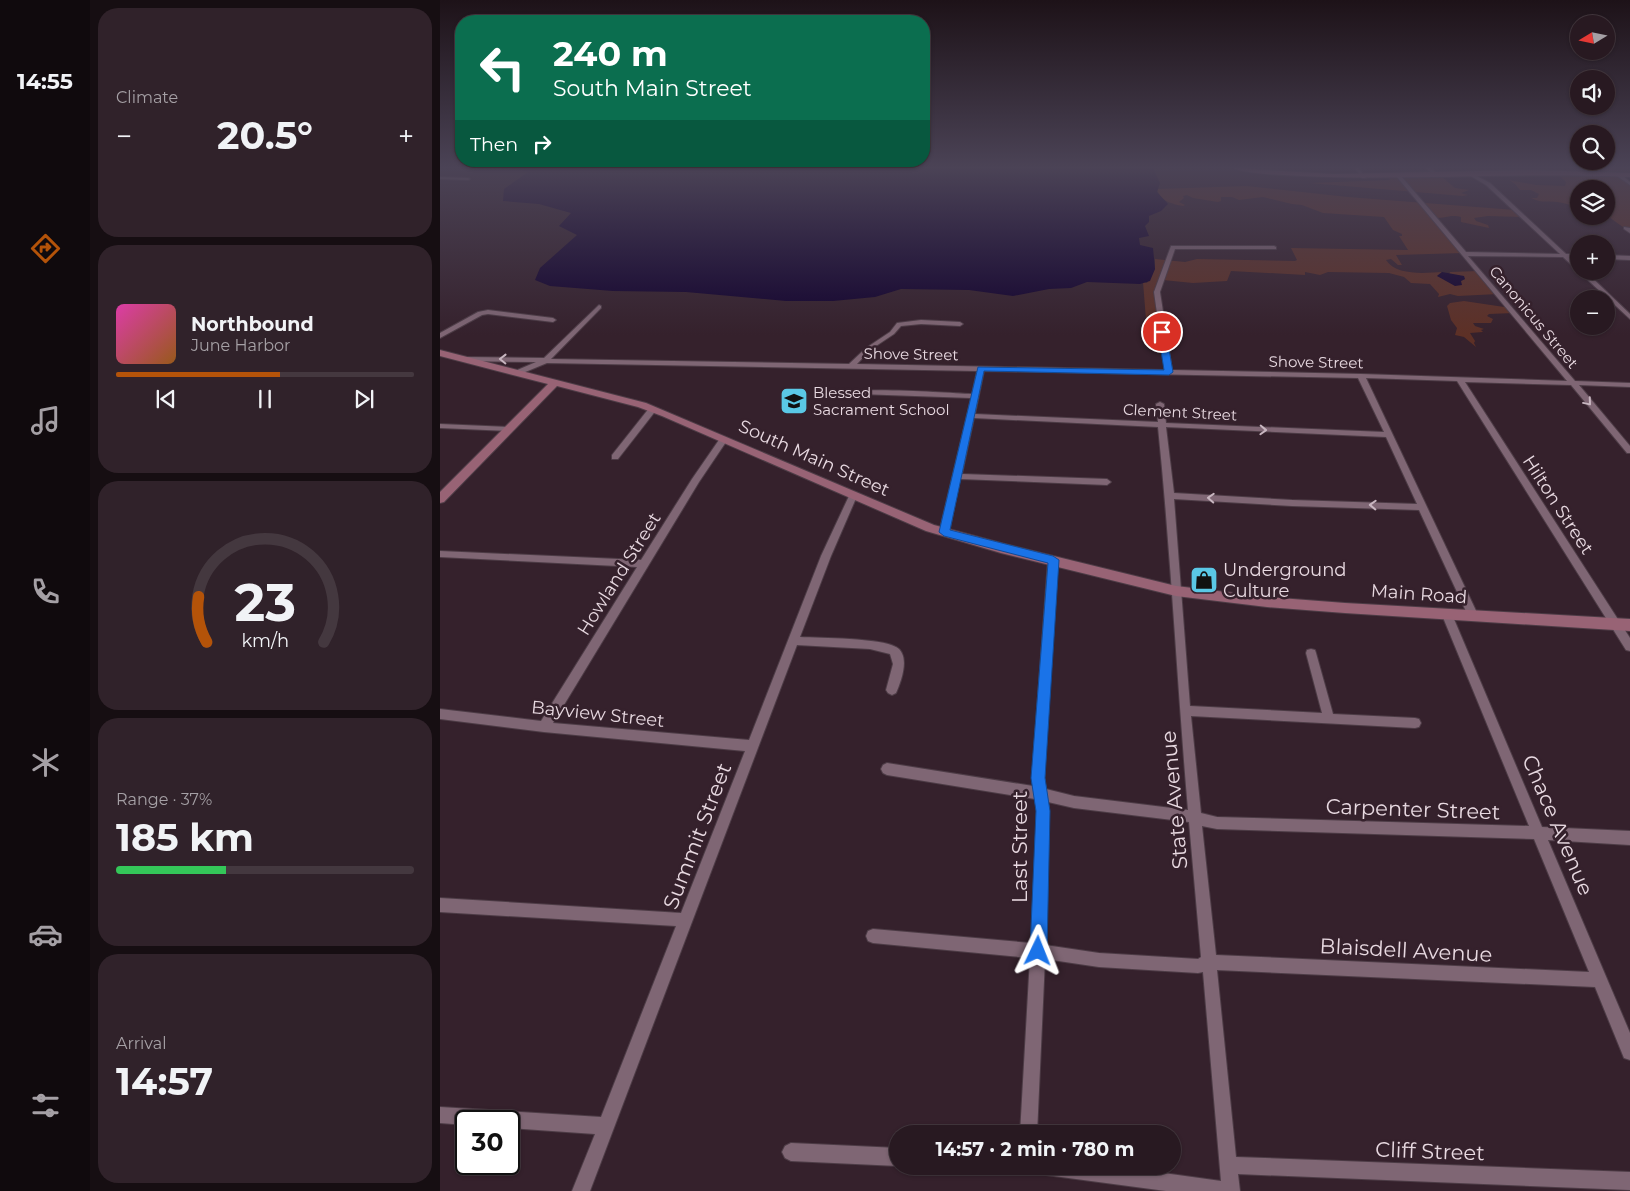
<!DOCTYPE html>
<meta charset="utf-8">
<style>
body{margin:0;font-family:Montserrat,sans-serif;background:#30222a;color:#f1f3f6;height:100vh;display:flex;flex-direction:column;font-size:19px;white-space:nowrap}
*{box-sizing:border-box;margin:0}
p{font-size:16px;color:#a5a0a5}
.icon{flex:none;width:28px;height:28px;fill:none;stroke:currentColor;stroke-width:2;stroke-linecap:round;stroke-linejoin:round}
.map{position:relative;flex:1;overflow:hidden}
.panel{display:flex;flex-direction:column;gap:8px;padding:8px;background:#160e12;width:350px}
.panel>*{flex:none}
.guide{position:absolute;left:15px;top:15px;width:475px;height:152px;border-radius:20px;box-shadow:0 1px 4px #0004,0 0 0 1px #44383f;background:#0b6e4f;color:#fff;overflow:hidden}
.needle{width:32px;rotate:260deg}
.fabs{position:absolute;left:1130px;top:15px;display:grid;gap:10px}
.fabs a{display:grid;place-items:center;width:45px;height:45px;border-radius:50%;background:#281921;box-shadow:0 1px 4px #0004,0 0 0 1px #44383f;font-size:25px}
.speed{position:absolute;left:15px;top:1110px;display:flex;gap:10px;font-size:25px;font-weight:700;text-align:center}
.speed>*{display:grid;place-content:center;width:65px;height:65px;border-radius:50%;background:#281921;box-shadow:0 1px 4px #0004,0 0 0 1px #44383f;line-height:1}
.speed .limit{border:2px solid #111;border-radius:8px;background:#fff;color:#111}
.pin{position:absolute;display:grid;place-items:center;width:42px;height:42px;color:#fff;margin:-21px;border:2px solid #fff;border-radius:50%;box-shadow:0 1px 5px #0007}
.me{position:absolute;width:55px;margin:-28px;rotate:2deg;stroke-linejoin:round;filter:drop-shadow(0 0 4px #0008)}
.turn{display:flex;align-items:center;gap:18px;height:105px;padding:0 15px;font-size:22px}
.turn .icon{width:65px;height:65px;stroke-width:2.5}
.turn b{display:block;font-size:35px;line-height:42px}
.then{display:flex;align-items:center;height:48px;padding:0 15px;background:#0003;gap:10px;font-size:19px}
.big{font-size:38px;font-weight:700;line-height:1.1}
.panel .tile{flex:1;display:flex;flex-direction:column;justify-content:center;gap:8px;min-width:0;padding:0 18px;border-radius:20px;background:#30222a}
.panel .dial{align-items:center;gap:0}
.dial svg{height:130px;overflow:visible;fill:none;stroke:#44383f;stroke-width:7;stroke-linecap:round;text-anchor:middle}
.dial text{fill:#f1f3f6;stroke:none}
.song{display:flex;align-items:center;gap:15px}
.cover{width:60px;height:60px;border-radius:8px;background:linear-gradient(135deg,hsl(320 70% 55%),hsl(30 70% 35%))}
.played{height:5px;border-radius:2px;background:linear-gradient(90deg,#b45309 55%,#44383f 55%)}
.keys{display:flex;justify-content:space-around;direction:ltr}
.heat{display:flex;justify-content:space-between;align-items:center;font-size:28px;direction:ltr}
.charge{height:8px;border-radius:4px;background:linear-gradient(90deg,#34c759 37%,#44383f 0)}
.trip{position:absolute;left:449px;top:1125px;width:292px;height:50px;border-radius:25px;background:#281921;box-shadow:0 1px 4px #0004,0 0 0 1px #44383f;font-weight:700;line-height:50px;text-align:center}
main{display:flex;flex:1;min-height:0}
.dock{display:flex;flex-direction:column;width:90px;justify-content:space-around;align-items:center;background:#100a0d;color:#a5a0a5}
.dock .icon{width:35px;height:35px}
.dock .current{color:#b45309}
.dock b{font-size:22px;color:#f1f3f6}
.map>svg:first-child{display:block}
</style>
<main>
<nav class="dock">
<b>14:55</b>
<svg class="icon current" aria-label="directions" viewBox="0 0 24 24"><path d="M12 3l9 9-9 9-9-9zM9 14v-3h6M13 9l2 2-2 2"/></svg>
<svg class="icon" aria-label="music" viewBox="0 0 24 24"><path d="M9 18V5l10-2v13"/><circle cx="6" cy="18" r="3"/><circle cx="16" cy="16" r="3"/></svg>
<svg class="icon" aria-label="phone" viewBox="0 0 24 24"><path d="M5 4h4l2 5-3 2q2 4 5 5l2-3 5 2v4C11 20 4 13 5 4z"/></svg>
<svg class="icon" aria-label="climate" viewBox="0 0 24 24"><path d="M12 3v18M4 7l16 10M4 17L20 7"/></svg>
<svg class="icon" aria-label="car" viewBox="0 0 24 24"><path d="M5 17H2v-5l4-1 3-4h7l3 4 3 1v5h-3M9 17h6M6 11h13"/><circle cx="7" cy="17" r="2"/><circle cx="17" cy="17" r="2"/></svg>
<svg class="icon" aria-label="filters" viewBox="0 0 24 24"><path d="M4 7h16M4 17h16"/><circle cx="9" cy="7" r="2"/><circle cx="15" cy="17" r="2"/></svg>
</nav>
<section class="panel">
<div class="tile"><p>Climate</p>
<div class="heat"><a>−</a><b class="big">20.5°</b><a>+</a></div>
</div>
<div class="tile">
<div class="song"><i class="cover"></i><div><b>Northbound</b><p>June Harbor</p></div></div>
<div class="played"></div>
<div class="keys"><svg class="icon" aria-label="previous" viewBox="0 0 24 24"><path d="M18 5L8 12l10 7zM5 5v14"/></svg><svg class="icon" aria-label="pause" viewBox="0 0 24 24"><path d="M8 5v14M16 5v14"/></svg><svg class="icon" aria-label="next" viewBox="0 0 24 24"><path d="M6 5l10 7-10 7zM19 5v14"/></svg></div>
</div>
<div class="tile dial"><svg viewBox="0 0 100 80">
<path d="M14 69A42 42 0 1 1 86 69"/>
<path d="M14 69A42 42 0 0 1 9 41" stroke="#b45309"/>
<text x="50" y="56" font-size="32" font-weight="700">23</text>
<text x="50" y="72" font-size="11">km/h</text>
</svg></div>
<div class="tile"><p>Range · 37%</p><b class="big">185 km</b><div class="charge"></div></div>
<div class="tile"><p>Arrival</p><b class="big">14:57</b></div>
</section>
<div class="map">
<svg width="1190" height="1191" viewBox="0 0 1190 1191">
<rect width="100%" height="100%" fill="#35212c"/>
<g fill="#5d3026">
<path d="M1135 168H1190V175H1180L1190 184V232L1166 215V189H1139V206C1133 206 1128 204 1123 203 1112 200 1102 204 1091 198H1097L1099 194 1091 190H1080L1075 184 1069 180 1096 185 1125 186 1126 182 1117 173 1141 172Z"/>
<path d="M1001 176 1015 188 1029 190 1021 193 1028 195 1023 196 869 183 950 180 948 177Z"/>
<path d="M806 186 908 197 1075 210 1083 217 1048 216 1034 218 1036 221 1048 225 1049 228 1021 222V217C1011 214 1007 218 995 218L1023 253 956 255 962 265H958L951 259 946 260C956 276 985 273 1002 272L997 276 1021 281 1025 279 1009 275 1010 272 1038 271 1058 294 1018 296 1010 294 998 297 999 294 990 284 971 283 964 277 949 273 888 272 880 275 865 272V275L791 271 787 281 753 283 723 280 716 293 723 345H708L703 282 707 283 715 269V259L745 262 757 259 855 261 857 260 851 248 968 250 959 236H962V234L953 230 944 217 883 213 862 205 852 204 823 197 799 200 792 197H781V201L778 202 753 198 747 195 743 196 744 198 739 202 745 205 743 206C732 204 720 201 717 189Z"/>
<path d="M1024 301 1071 308 1074 313 1049 314 1047 316 1053 319 1051 323H1033L1035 326 1044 329 1041 330 1043 332 1030 333 1035 341 1034 343 1036 347 1024 337 1015 335 1017 328 1011 320 1007 306 1010 303Z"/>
</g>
<g fill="#12022e">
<path d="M72 168H713L720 183 717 192 728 204 721 211 709 216V222L705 226 709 236 699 238 700 245 713 248 715 269 710 281 700 284 647 282 631 288 609 289 573 296 529 290 461 289 435 297 393 301H346L246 292 173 291 110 286 95 280 100 268 137 235 119 226 131 213 99 204 63 201 64 189 88 172Z"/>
<path d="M1002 272 1024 276 1025 279 1021 281 1022 285 1015 286 997 276Z"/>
</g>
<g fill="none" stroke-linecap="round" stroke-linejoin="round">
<defs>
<g id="street">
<path d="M915 168H919L926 178H922Z"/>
<path d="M986 168H991L999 176 995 177Z"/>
<path d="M1031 173 1050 183 1126 254H1139V258H1130L1139 266V271H1145L1190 314V319L1123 257 1028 256 1135 381 1190 383V387L1139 385 1190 446V453H1187L1131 385 1025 382 1190 638V651L1186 650 1017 381 926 378 1039 617 1038 620H1030L979 510 852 506 734 499 750 706 882 713 866 653 867 650 871 649 875 650 876 653 893 714 975 718 979 719 981 723 979 727 975 728 751 716 761 813 777 817 1089 826 1002 615 1003 612H1011L1102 827 1190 831V845L1108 840 1190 1033V1060L1184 1058 1155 987 777 970 796 1157 1190 1172V1190L798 1174 800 1191H726L606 1175 600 1172 597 1166H673L781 1181 763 972 758 973 659 967 605 959 597 1134H580L590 958 433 943 428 941 426 936 428 931 433 929 591 943 597 811 595 799 447 775 443 773 441 769 443 765 447 763 593 786 592 778 608 560 613 557 618 560 604 778 606 789 634 796 748 810C737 682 731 554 718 427L534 418 522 474 667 479 671 482 667 485 520 479 509 533 504 536 499 533 531 398 419 394 394 398 390 396C407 385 506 393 532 394L537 371 107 363 78 375H75V371L96 362 21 361 18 359 21 357 104 358 159 305 161 306V308L111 359 409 364 426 348 450 332 457 323 481 320 520 322 523 324 520 326 481 324 461 326 454 334 430 350 417 364 725 370 714 292 731 246H834L836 247V249H735L720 292 732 370 921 374 1127 381 957 177 961 176 1026 252 1120 254 1046 185 1029 175ZM544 371 918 378 944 432 726 423 724 404 720 402 716 404 718 422 535 414ZM726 427 946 437 977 504 852 500 734 493ZM608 802 634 808 749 822 761 957 758 959 659 953 605 945 609 811ZM762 826 777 829 1094 839 1149 972 776 955Z"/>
<path d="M1177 174H1181L1190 182V185L1177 176Z"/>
<path d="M0 177 28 178 30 179 28 180 0 179Z"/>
<path d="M1184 227 1190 228V233L1184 229Z"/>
<path d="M1166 255 1190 256V260L1166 259Z"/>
<path d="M48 310 113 318 116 320 113 322 48 314 42 315 0 338V333L38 312Z"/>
<path d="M210 407H213L217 409 178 459H172V455Z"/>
<path d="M0 424 69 427 73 429 69 431 0 428Z"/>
<path d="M281 437H284L288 439 259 482 113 723 309 740 381 556 409 496 413 493 417 496 391 556 360 637C380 638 441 638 456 647 471 655 461 682 456 693L452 695 448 693 446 690 453 664 450 654 430 649 357 645 150 1191H132L155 1134 69 1128V1121H26V1125L0 1123V1107L161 1117 236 926 0 912V898L241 913 305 751 104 732 0 719V709L101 721 197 567 0 557V551L201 560 252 479Z"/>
<path d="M351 1143 458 1148V1166L351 1161 345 1158 342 1152 345 1146Z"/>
</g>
<g id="secondary">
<path d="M793 168 894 174 1091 170 1190 173V177C1080 172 970 181 860 176 846 175 803 174 793 168Z"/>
<path d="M0 350 206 403 494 525 561 543 736 586 827 597 905 603 1190 619V631L905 613 827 607 736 596 561 553 486 531 222 416 198 407 117 386 4 502 0 503V492L108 384 0 356Z"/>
</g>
</defs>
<use href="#street" stroke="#4d3c46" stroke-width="2"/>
<use href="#secondary" stroke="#4d3c46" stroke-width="2"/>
<use href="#street" fill="#7f6674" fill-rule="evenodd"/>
<use href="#secondary" fill="#986375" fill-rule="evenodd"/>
</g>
<defs><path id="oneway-chevron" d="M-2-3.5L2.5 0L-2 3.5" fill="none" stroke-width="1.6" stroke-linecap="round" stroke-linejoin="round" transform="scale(1.25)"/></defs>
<g stroke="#c8b6c0">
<use href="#oneway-chevron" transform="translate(63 359) rotate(-179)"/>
<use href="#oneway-chevron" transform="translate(1148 402) rotate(50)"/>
<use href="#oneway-chevron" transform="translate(823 430) rotate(2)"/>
<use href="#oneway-chevron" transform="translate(771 498) rotate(-177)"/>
<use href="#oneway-chevron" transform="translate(933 505) rotate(-178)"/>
</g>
<linearGradient id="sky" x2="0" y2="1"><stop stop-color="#1d1218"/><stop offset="0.5" stop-color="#4b4356"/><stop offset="1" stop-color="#4b4356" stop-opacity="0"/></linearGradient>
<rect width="1190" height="335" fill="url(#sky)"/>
<path fill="#1a73e8" stroke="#114b97" d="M722 330 726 332 733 372 729 375 544 371 510 530 613 556 619 560 605 778 610 811 607 951 604 957 598 959 592 957 590 951 596 811 591 778 608 563 504 536 499 532 538 367 724 370 718 332Z"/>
<defs>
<symbol id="school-square" viewBox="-11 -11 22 22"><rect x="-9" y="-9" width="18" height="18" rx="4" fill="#5ac8e6" stroke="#35212c"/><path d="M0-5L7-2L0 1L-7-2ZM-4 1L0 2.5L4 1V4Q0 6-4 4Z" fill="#111"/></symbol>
<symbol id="shop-square" viewBox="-11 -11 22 22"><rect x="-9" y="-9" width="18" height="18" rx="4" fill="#5ac8e6" stroke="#35212c"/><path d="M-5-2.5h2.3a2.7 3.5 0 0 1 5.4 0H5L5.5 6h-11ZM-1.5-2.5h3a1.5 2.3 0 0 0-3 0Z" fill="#111"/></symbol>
</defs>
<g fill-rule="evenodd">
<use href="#school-square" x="338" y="385" width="32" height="32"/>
<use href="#shop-square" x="748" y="564" width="32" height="32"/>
</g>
<g text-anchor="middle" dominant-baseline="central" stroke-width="5" stroke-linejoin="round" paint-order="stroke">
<g font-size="15" fill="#e8d9e1" stroke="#35212c">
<text transform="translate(1094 317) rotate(50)">Canonicus Street</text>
<text transform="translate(471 354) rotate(1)">Shove Street</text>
<text transform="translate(876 362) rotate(1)">Shove Street</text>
<text transform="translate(740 412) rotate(3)">Clement Street</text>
</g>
<g font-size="15" fill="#e8d9e1" stroke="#35212c" text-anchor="start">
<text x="373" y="392">Blessed<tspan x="373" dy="17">Sacrament School</tspan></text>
</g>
<g font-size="18" fill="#e8d9e1" stroke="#35212c">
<text transform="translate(374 458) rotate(24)">South Main Street</text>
<text transform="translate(1118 505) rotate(57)">Hilton Street</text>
<text transform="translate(179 574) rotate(-58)">Howland Street</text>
<text transform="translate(979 594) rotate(4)">Main Road</text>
<text transform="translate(158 714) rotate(6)">Bayview Street</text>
</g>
<g font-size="18" fill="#e8d9e1" stroke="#35212c" text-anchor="start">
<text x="783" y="570">Underground<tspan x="783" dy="21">Culture</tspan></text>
</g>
<g font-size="21" fill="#e8d9e1" stroke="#35212c">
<text transform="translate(734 800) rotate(-95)">State Avenue</text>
<text transform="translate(973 809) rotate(2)">Carpenter Street</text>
<text transform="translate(1118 825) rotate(67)">Chace Avenue</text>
<text transform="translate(257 836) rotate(-69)">Summit Street</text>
<text transform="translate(579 847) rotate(-90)">Last Street</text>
<text transform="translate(966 950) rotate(3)">Blaisdell Avenue</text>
<text transform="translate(990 1151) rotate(2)">Cliff Street</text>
</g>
</g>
</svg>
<div class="fabs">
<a><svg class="needle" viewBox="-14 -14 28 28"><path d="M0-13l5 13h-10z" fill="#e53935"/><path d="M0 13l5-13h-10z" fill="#a5a0a5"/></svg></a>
<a><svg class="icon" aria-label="sound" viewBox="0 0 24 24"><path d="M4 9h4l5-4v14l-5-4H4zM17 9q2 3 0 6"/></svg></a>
<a><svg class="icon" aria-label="search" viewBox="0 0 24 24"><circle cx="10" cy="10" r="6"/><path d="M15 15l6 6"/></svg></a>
<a><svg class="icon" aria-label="layers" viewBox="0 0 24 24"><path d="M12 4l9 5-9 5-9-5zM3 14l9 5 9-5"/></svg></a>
<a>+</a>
<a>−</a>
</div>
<div class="speed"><div class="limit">30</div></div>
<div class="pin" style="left:722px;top:332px;background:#d93025"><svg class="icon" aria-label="arrive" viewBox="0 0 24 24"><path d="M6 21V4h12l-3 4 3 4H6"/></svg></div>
<svg class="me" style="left:598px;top:951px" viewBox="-20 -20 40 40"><path d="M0-17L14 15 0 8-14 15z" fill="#1a73e8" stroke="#fff" stroke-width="4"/></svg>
<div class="trip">14:57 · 2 min · 780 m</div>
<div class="guide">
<div class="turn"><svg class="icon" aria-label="left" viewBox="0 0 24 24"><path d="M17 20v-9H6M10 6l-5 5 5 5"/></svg><div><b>240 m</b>South Main Street</div></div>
<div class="then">Then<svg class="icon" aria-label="right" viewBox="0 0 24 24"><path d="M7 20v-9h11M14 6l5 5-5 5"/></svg></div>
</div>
</div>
</main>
